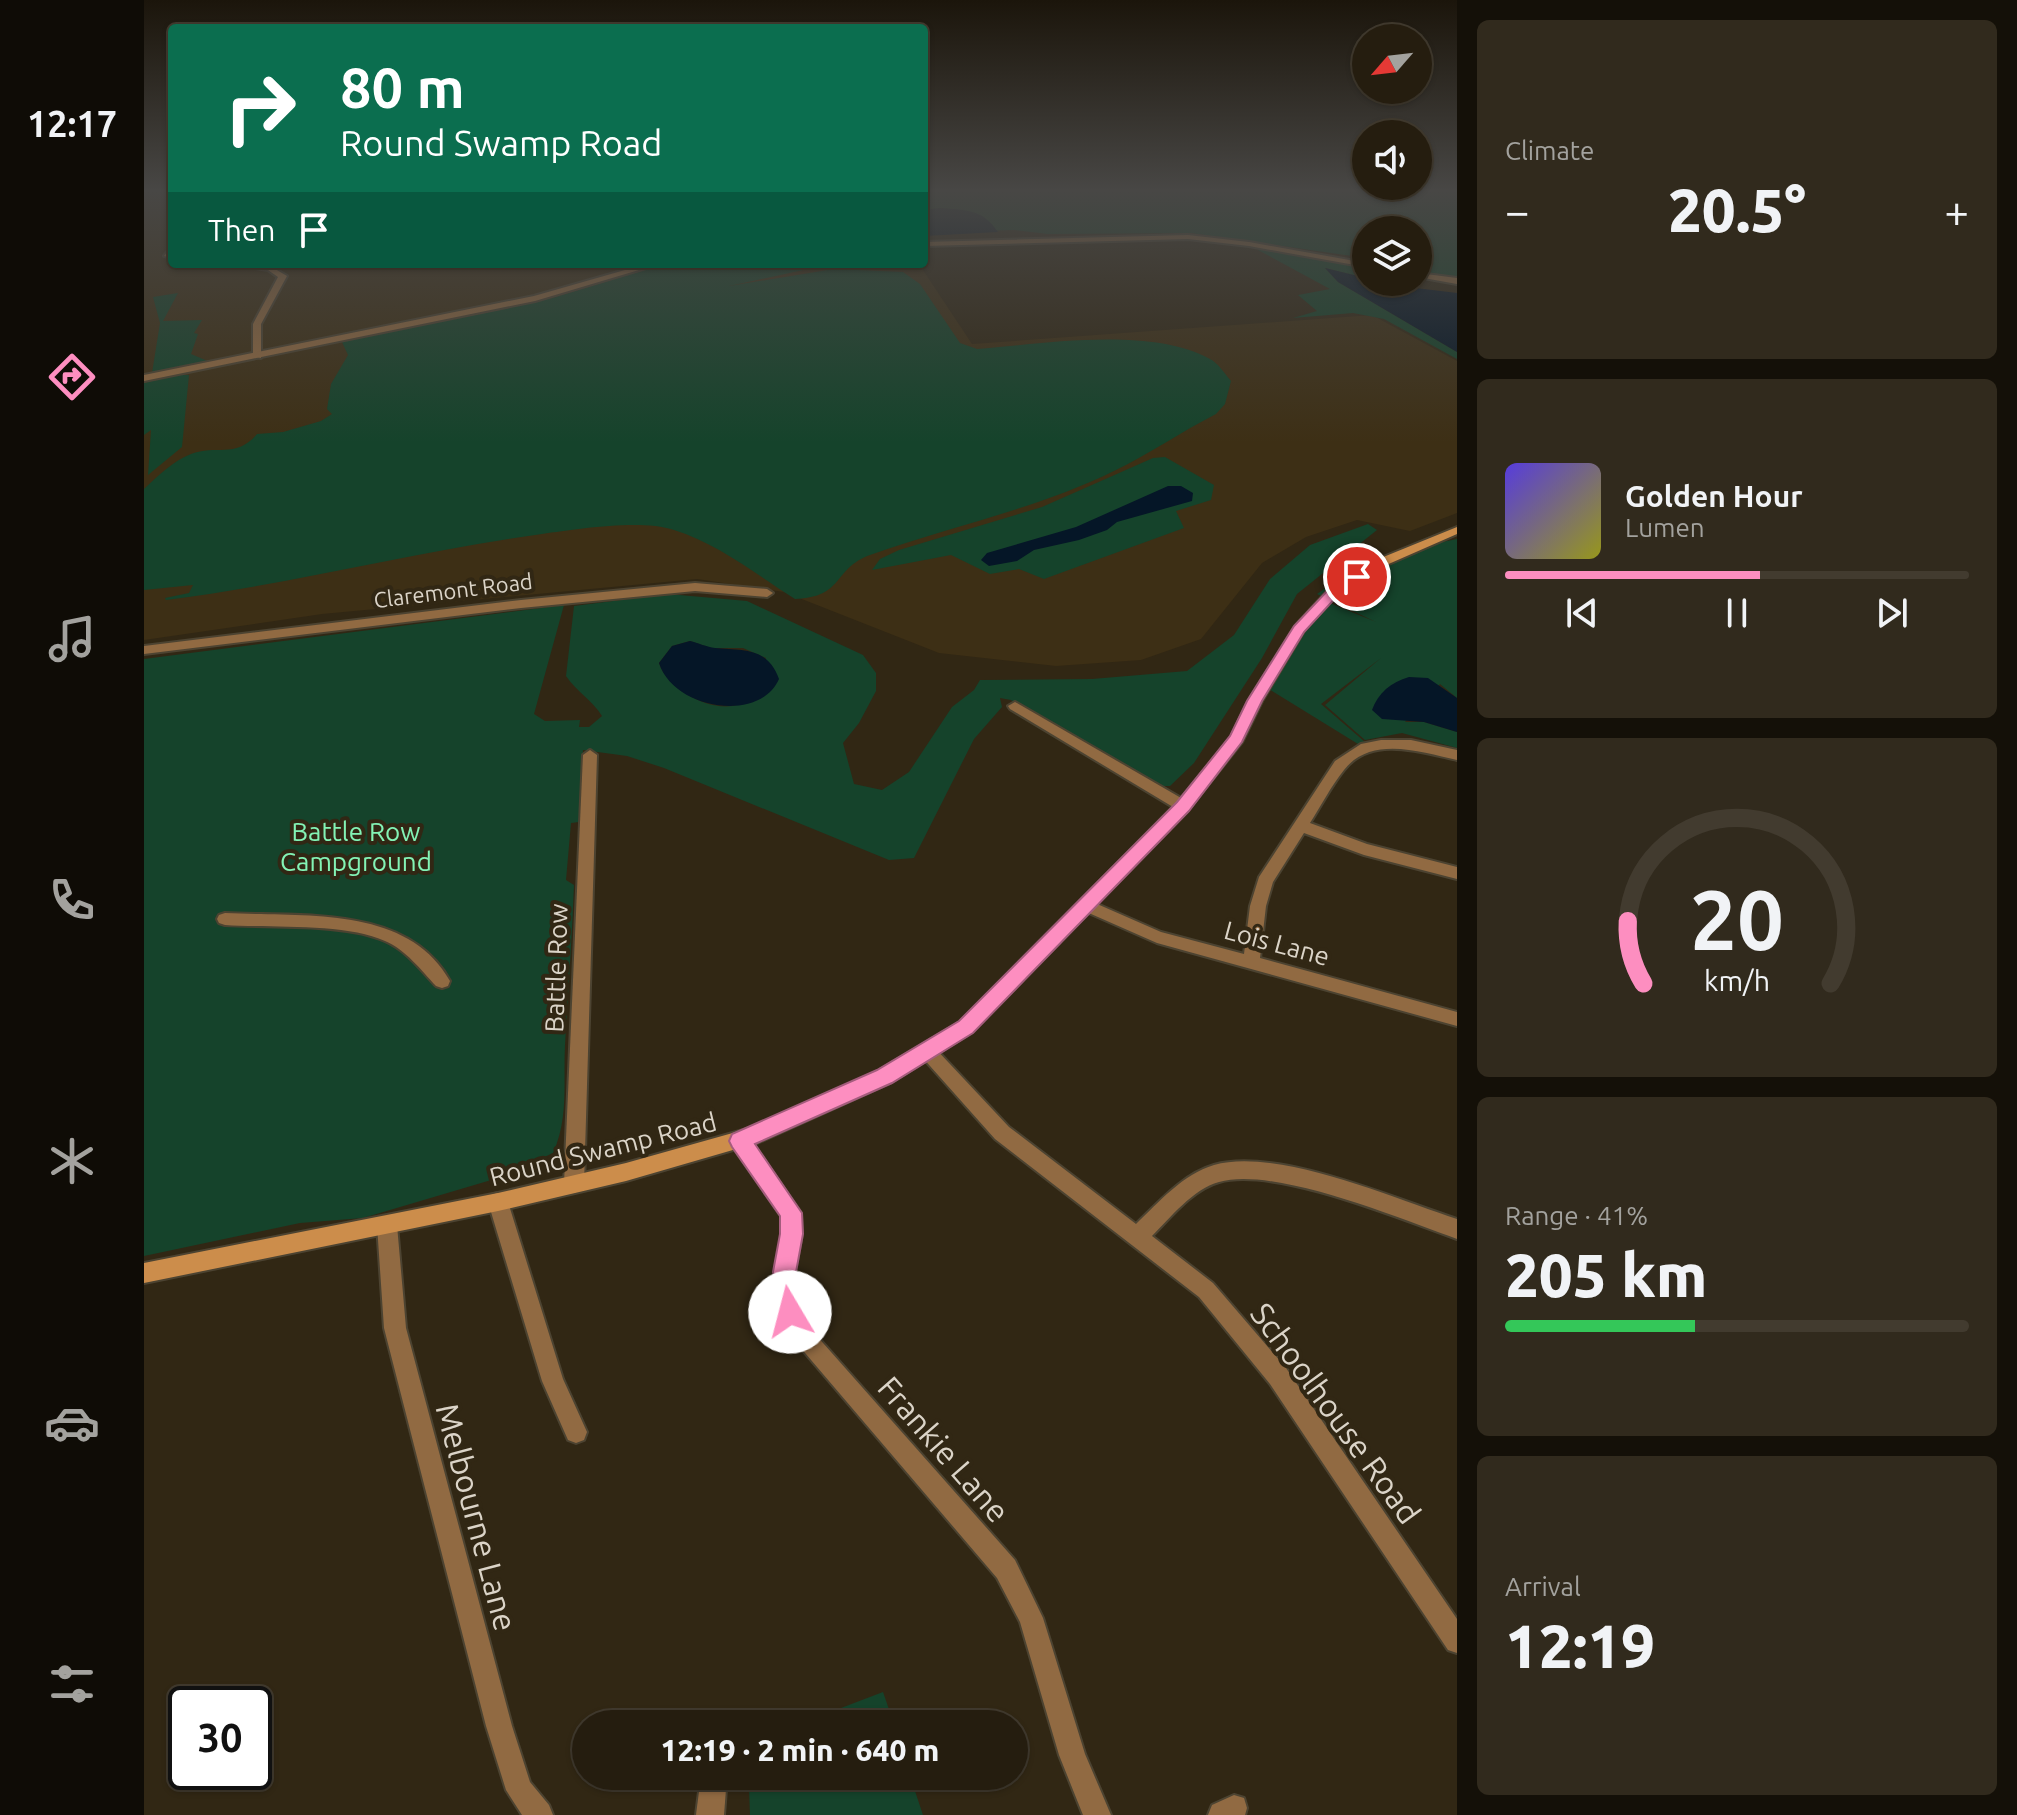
<!DOCTYPE html>
<meta charset="utf-8">
<style>
body{margin:0;font-family:Ubuntu,sans-serif;background:#312a1d;color:#f1f3f6;height:100vh;display:flex;flex-direction:column;font-size:30px;white-space:nowrap}
*{box-sizing:border-box;margin:0}
p{font-size:26px;color:#a3a29e}
.icon{flex:none;width:44px;height:44px;fill:none;stroke:currentColor;stroke-width:2;stroke-linecap:round;stroke-linejoin:round}
.map{position:relative;flex:1;overflow:hidden}
.panel{display:flex;flex-direction:column;gap:20px;padding:20px;background:#141008;width:560px}
.panel>*{flex:none}
.banner{position:absolute;left:24px;top:24px;width:760px;height:244px;border-radius:8px;box-shadow:0 2px 6px #0004,0 0 0 2px #423b2f;background:#0b6e4f;color:#fff;overflow:hidden}
.needle{width:52px;rotate:242deg}
.fabs{position:absolute;left:1208px;top:24px;display:grid;gap:16px}
.fabs a{display:grid;place-items:center;width:80px;height:80px;border-radius:50%;background:#251d0f;box-shadow:0 2px 6px #0004,0 0 0 2px #423b2f;font-size:40px}
.speed{position:absolute;left:24px;top:1686px;display:flex;gap:16px;font-size:40px;font-weight:700;text-align:center}
.speed>*{display:grid;place-content:center;width:104px;height:104px;border-radius:50%;background:#251d0f;box-shadow:0 2px 6px #0004,0 0 0 2px #423b2f;line-height:1}
.speed .limit{border:4px solid #111;border-radius:12px;background:#fff;color:#111}
.pin{position:absolute;display:grid;place-items:center;width:68px;height:68px;color:#fff;margin:-34px;border:4px solid #fff;border-radius:50%;box-shadow:0 2px 8px #0007}
.me{position:absolute;width:88px;margin:-44px;rotate:352deg;stroke-linejoin:round;filter:drop-shadow(0 0 6px #0008)}
.turn{display:flex;align-items:center;gap:28px;height:168px;padding:0 40px;font-size:36px}
.turn .icon{width:104px;height:104px;stroke-width:2.5}
.turn b{display:block;font-size:56px;line-height:68px}
.then{display:flex;align-items:center;height:76px;padding:0 40px;background:#0003;gap:16px;font-size:30px}
.big{font-size:60px;font-weight:800;line-height:1.1}
.panel .card{flex:1;display:flex;flex-direction:column;justify-content:center;gap:12px;min-width:0;padding:0 28px;border-radius:12px;background:#312a1d}
.panel .dial{align-items:center;gap:0}
.dial svg{height:208px;overflow:visible;fill:none;stroke:#423b2f;stroke-width:7;stroke-linecap:round;text-anchor:middle}
.dial text{fill:#f1f3f6;stroke:none}
.song{display:flex;align-items:center;gap:24px}
.cover{width:96px;height:96px;border-radius:12px;background:linear-gradient(135deg,hsl(250 70% 55%),hsl(60 70% 35%))}
.played{height:8px;border-radius:4px;background:linear-gradient(90deg,#fd8ec0 55%,#423b2f 55%)}
.keys{display:flex;justify-content:space-around;direction:ltr}
.heat{display:flex;justify-content:space-between;align-items:center;font-size:44px;direction:ltr}
.charge{height:12px;border-radius:6px;background:linear-gradient(90deg,#34c759 41%,#423b2f 0)}
.trip{position:absolute;left:428px;top:1710px;width:456px;height:80px;border-radius:40px;background:#251d0f;box-shadow:0 2px 6px #0004,0 0 0 2px #423b2f;font-weight:800;line-height:80px;text-align:center}
main{display:flex;flex:1;min-height:0}
.menu{display:flex;flex-direction:column;width:144px;justify-content:space-around;align-items:center;background:#0f0c06;color:#a3a29e}
.menu .icon{width:56px;height:56px}
.menu .selected{color:#fd8ec0}
.menu b{font-size:36px;color:#f1f3f6}
.map>svg:first-child{display:block}
</style>
<main>
<nav class="menu">
<b>12:17</b>
<svg class="icon selected" aria-label="directions" viewBox="0 0 24 24"><path d="M12 3l9 9-9 9-9-9zM9 14v-3h6M13 9l2 2-2 2"/></svg>
<svg class="icon" aria-label="music" viewBox="0 0 24 24"><path d="M9 18V5l10-2v13"/><circle cx="6" cy="18" r="3"/><circle cx="16" cy="16" r="3"/></svg>
<svg class="icon" aria-label="phone" viewBox="0 0 24 24"><path d="M5 4h4l2 5-3 2q2 4 5 5l2-3 5 2v4C11 20 4 13 5 4z"/></svg>
<svg class="icon" aria-label="climate" viewBox="0 0 24 24"><path d="M12 3v18M4 7l16 10M4 17L20 7"/></svg>
<svg class="icon" aria-label="car" viewBox="0 0 24 24"><path d="M5 17H2v-5l4-1 3-4h7l3 4 3 1v5h-3M9 17h6M6 11h13"/><circle cx="7" cy="17" r="2"/><circle cx="17" cy="17" r="2"/></svg>
<svg class="icon" aria-label="filters" viewBox="0 0 24 24"><path d="M4 7h16M4 17h16"/><circle cx="9" cy="7" r="2"/><circle cx="15" cy="17" r="2"/></svg>
</nav>
<div class="map">
<svg width="1313" height="1815" viewBox="0 0 1313 1815">
<rect width="100%" height="100%" fill="#312714"/>
<path fill="#3d2f15" d="M0 189H28V264H775L828 344 1228 315 1313 361V513L1266 531 1213 520 1162 537 1118 563 1057 639 997 660 912 666 795 653 640 592 553 579 178 614 0 640Z"/>
<g fill="#15432b" fill-rule="evenodd">
<path d="M780 189H1313V277L1274 271V230H1222V258L1047 233 904 234 870 230 780 233Z"/>
<path d="M1117 248 1222 269V278L1181 268 1194 282 1313 352V359L1240 319 1209 313 1149 318 1173 311 1154 295 1186 289 1114 250Z"/>
<path d="M521 264H755L664 269 585 286 690 269 759 272 776 284 816 343 833 349C900 344 1005 326 1066 359 1074 363 1081 374 1087 381L1081 404 1072 414C1037 432 1005 454 970 471 893 509 807 526 726 555 688 569 701 597 651 599 613 575 573 543 530 530 497 519 433 529 398 534 272 551 149 584 22 600L21 598 45 593 49 585 0 590V489C14 476 29 461 47 454 72 444 92 459 113 434L139 432 177 421 188 414 183 409 187 384 204 355 198 342 408 298Z"/>
<path d="M34 293 19 321 58 320 50 333 54 334 47 354 66 362 8 373 16 323 9 297Z"/>
<path d="M32 375H45L38 447 4 475 7 430 0 435V383Z"/>
<path d="M1021 457 1070 485 1067 500 1032 511 1040 528 900 579 875 569 846 574 807 555 728 570 736 559 755 550 898 507 1009 458Z"/>
<path d="M1224 524 1233 530 1153 594 1118 658 1050 763 1026 786H1015L867 700 856 698 858 707 830 739 770 858 745 860 520 768 483 756 439 750 435 822 427 823 422 880 430 885C428 939 424 992 421 1045 419 1083 425 1117 409 1153L354 1178 219 1218 156 1223 0 1256V659L420 605 390 714 401 721 436 720 435 727H445L458 716C448 700 433 692 422 676L430 606 524 594 603 601 719 655 732 673V691L715 723 699 743 710 784 738 790 765 772 808 707 830 690 836 680 948 679 1043 671 1090 635 1126 579 1166 545ZM546 641 567 648H599L622 658 612 699C604 701 596 705 588 706 562 710 523 688 515 663L528 646Z"/>
<path d="M1313 539V698L1296 684 1261 722H1280L1313 732V748L1258 733 1221 740 1181 705 1237 658 1177 704 1221 742 1214 744 1120 686 1181 601 1232 622 1173 594C1225 557 1252 552 1313 539Z"/>
<path d="M739 1692 750 1724H655Z"/>
<path d="M609 1776H766L779 1815H606L605 1788Z"/>
</g>
<g fill="#051627">
<path d="M795 208C825 210 839 210 854 232L780 236V210Z"/>
<path d="M1181 268 1222 278V282L1313 293V352L1194 282Z"/>
<path d="M1024 486H1037L1049 493 1048 501 973 522 963 530 935 540 890 550 873 561 845 566 837 560 843 553 932 527Z"/>
<path d="M546 641C554 643 563 647 571 648 598 651 623 646 635 679 616 723 530 710 515 663L528 646Z"/>
<path d="M1265 677 1284 678 1313 698V732L1280 722 1238 719 1228 710C1234 693 1247 682 1265 677Z"/>
</g>
<g fill="none" stroke-linecap="round" stroke-linejoin="round">
<defs>
<g id="minor">
<path d="M23 252 28 253V258L20 256Z"/>
<path d="M85 264 126 266 143 276 117 324V358L109 356V324L134 277 124 270Z"/>
<path d="M551 583 623 589 629 593 623 597 551 591 377 608 0 654V646L377 600Z"/>
<path d="M871 702 1044 802 1046 806 1044 810H1034L866 709 864 706Z"/>
<path d="M1237 740H1267L1313 750V760C1277 752 1227 735 1200 770 1187 786 1177 806 1166 823L1223 844 1313 867V879L1220 855 1160 833 1129 882 1122 906 1116 958 1313 1012V1026L1013 943 938 910 936 906 938 902 944 900 1017 932 1100 954 1106 906 1115 877 1191 761 1217 744Z"/>
<path d="M446 750 453 755 440 1184 437 1190 430 1193 423 1190 420 1184 439 755Z"/>
<path d="M81 913C155 917 264 904 306 981L304 986 298 988 292 986C277 970 262 950 241 941 202 923 125 928 81 925L75 923 73 919 75 915Z"/>
<path d="M784 1044 790 1047 865 1127 992 1224C1015 1202 1039 1174 1070 1165 1133 1147 1251 1199 1313 1219V1239C1257 1219 1130 1166 1075 1182 1049 1189 1026 1218 1008 1236L1069 1283 1142 1368 1313 1619V1653L1304 1650 1126 1384 1055 1297 851 1139 778 1057 775 1052 778 1047Z"/>
<path d="M596 1132 603 1135 657 1213 658 1234 651 1272 656 1310 664 1326 871 1560 899 1618 941 1754 967 1815H939L915 1755 876 1622 853 1578 650 1340 636 1312 631 1272 638 1234 637 1216 589 1147 587 1141 589 1135Z"/>
<path d="M354 1193 361 1195 364 1202 419 1379 443 1432 440 1440 432 1443 424 1440 398 1381 344 1202 347 1195Z"/>
<path d="M243 1216 250 1218 253 1225 262 1328 368 1726 386 1782 405 1805 409 1815H378L362 1790 342 1726 240 1328 233 1225 236 1218Z"/>
<path d="M557 1776H583L580 1815H552Z"/>
<path d="M1090 1795 1100 1798 1103 1808 1101 1815H1064L1068 1805Z"/>
</g>
<g id="tertiary">
<path d="M1044 235 1105 242 1222 263V267L1105 246 1044 239 780 246V242Z"/>
<path d="M502 264H515L391 301 0 381V375L390 296Z"/>
<path d="M1274 273 1313 278V284L1274 277Z"/>
</g>
<path id="secondary" d="M1313 527V534L1240 566 1194 594 1160 631 1118 701 1098 742 1044 810 828 1032 746 1083 613 1143 482 1181 354 1211 0 1283V1263L354 1193 482 1163 610 1127 734 1071 816 1022 1034 802 1087 737 1104 701 1151 626 1186 588 1232 560Z"/>
</defs>
<use href="#minor" stroke="#4c4331" stroke-width="4"/>
<use href="#tertiary" stroke="#4c4331" stroke-width="4"/>
<use href="#secondary" stroke="#4c4331" stroke-width="4"/>
<use href="#minor" fill="#916a42" fill-rule="evenodd"/>
<use href="#tertiary" fill="#916a42" fill-rule="evenodd"/>
<use href="#secondary" fill="#cc8d4b" fill-rule="evenodd"/>
</g>
<linearGradient id="sky" x2="0" y2="1"><stop stop-color="#1b150b"/><stop offset="0.43" stop-color="#484745"/><stop offset="1" stop-color="#484745" stop-opacity="0"/></linearGradient>
<rect width="1313" height="443" fill="url(#sky)"/>
<path fill="#fd8ec0" stroke="#a45c7d" stroke-width="2" d="M1209 574 1220 577 1195 594 1160 632 1118 701 1098 742 1045 811 829 1033 748 1083 611 1144 658 1213 659 1234 652 1272 658 1312 655 1320 646 1324 638 1320 629 1272 636 1234V1216L588 1147 585 1141 588 1134 733 1070 815 1021 1033 802 1086 736 1103 701 1150 626 1186 588Z"/>
<g text-anchor="middle" dominant-baseline="central" stroke-width="8" stroke-linejoin="round" paint-order="stroke">
<g font-size="22" fill="#dbd4c8" stroke="#312714">
<text transform="translate(309 590) rotate(-7)">Claremont Road</text>
</g>
<g font-size="26" fill="#83f3b5" stroke="#312714">
<text x="212" y="831">Battle Row<tspan x="212" dy="30">Campground</tspan></text>
</g>
<g font-size="26" fill="#dbd4c8" stroke="#312714">
<text transform="translate(1133 943) rotate(15)">Lois Lane</text>
<text transform="translate(412 968) rotate(-88)">Battle Row</text>
<text transform="translate(459 1149) rotate(-14)">Round Swamp Road</text>
</g>
<g font-size="32" fill="#dbd4c8" stroke="#312714">
<text transform="translate(1192 1413) rotate(54)">Schoolhouse Road</text>
<text transform="translate(800 1449) rotate(49)">Frankie Lane</text>
<text transform="translate(333 1517) rotate(75)">Melbourne Lane</text>
</g>
</g>
</svg>
<div class="fabs">
<a><svg class="needle" viewBox="-14 -14 28 28"><path d="M0-13l5 13h-10z" fill="#e53935"/><path d="M0 13l5-13h-10z" fill="#a3a29e"/></svg></a>
<a><svg class="icon" aria-label="sound" viewBox="0 0 24 24"><path d="M4 9h4l5-4v14l-5-4H4zM17 9q2 3 0 6"/></svg></a>
<a><svg class="icon" aria-label="layers" viewBox="0 0 24 24"><path d="M12 4l9 5-9 5-9-5zM3 14l9 5 9-5"/></svg></a>
</div>
<div class="speed"><div class="limit">30</div></div>
<div class="pin" style="left:1213px;top:577px;background:#d93025"><svg class="icon" aria-label="arrive" viewBox="0 0 24 24"><path d="M6 21V4h12l-3 4 3 4H6"/></svg></div>
<svg class="me" style="left:646px;top:1312px" viewBox="-20 -20 40 40"><circle r="19" fill="#fff"/><path d="M0-13L10 11 0 6-10 11z" fill="#fd8ec0"/></svg>
<div class="trip">12:19 · 2 min · 640 m</div>
<div class="banner">
<div class="turn"><svg class="icon" aria-label="right" viewBox="0 0 24 24"><path d="M7 20v-9h11M14 6l5 5-5 5"/></svg><div><b>80 m</b>Round Swamp Road</div></div>
<div class="then">Then<svg class="icon" aria-label="arrive" viewBox="0 0 24 24"><path d="M6 21V4h12l-3 4 3 4H6"/></svg></div>
</div>
</div>
<section class="panel">
<div class="card"><p>Climate</p>
<div class="heat"><a>−</a><b class="big">20.5°</b><a>+</a></div>
</div>
<div class="card">
<div class="song"><i class="cover"></i><div><b>Golden Hour</b><p>Lumen</p></div></div>
<div class="played"></div>
<div class="keys"><svg class="icon" aria-label="previous" viewBox="0 0 24 24"><path d="M18 5L8 12l10 7zM5 5v14"/></svg><svg class="icon" aria-label="pause" viewBox="0 0 24 24"><path d="M8 5v14M16 5v14"/></svg><svg class="icon" aria-label="next" viewBox="0 0 24 24"><path d="M6 5l10 7-10 7zM19 5v14"/></svg></div>
</div>
<div class="card dial"><svg viewBox="0 0 100 80">
<path d="M14 69A42 42 0 1 1 86 69"/>
<path d="M14 69A42 42 0 0 1 8 45" stroke="#fd8ec0"/>
<text x="50" y="56" font-size="32" font-weight="700">20</text>
<text x="50" y="72" font-size="11">km/h</text>
</svg></div>
<div class="card"><p>Range · 41%</p><b class="big">205 km</b><div class="charge"></div></div>
<div class="card"><p>Arrival</p><b class="big">12:19</b></div>
</section>
</main>
